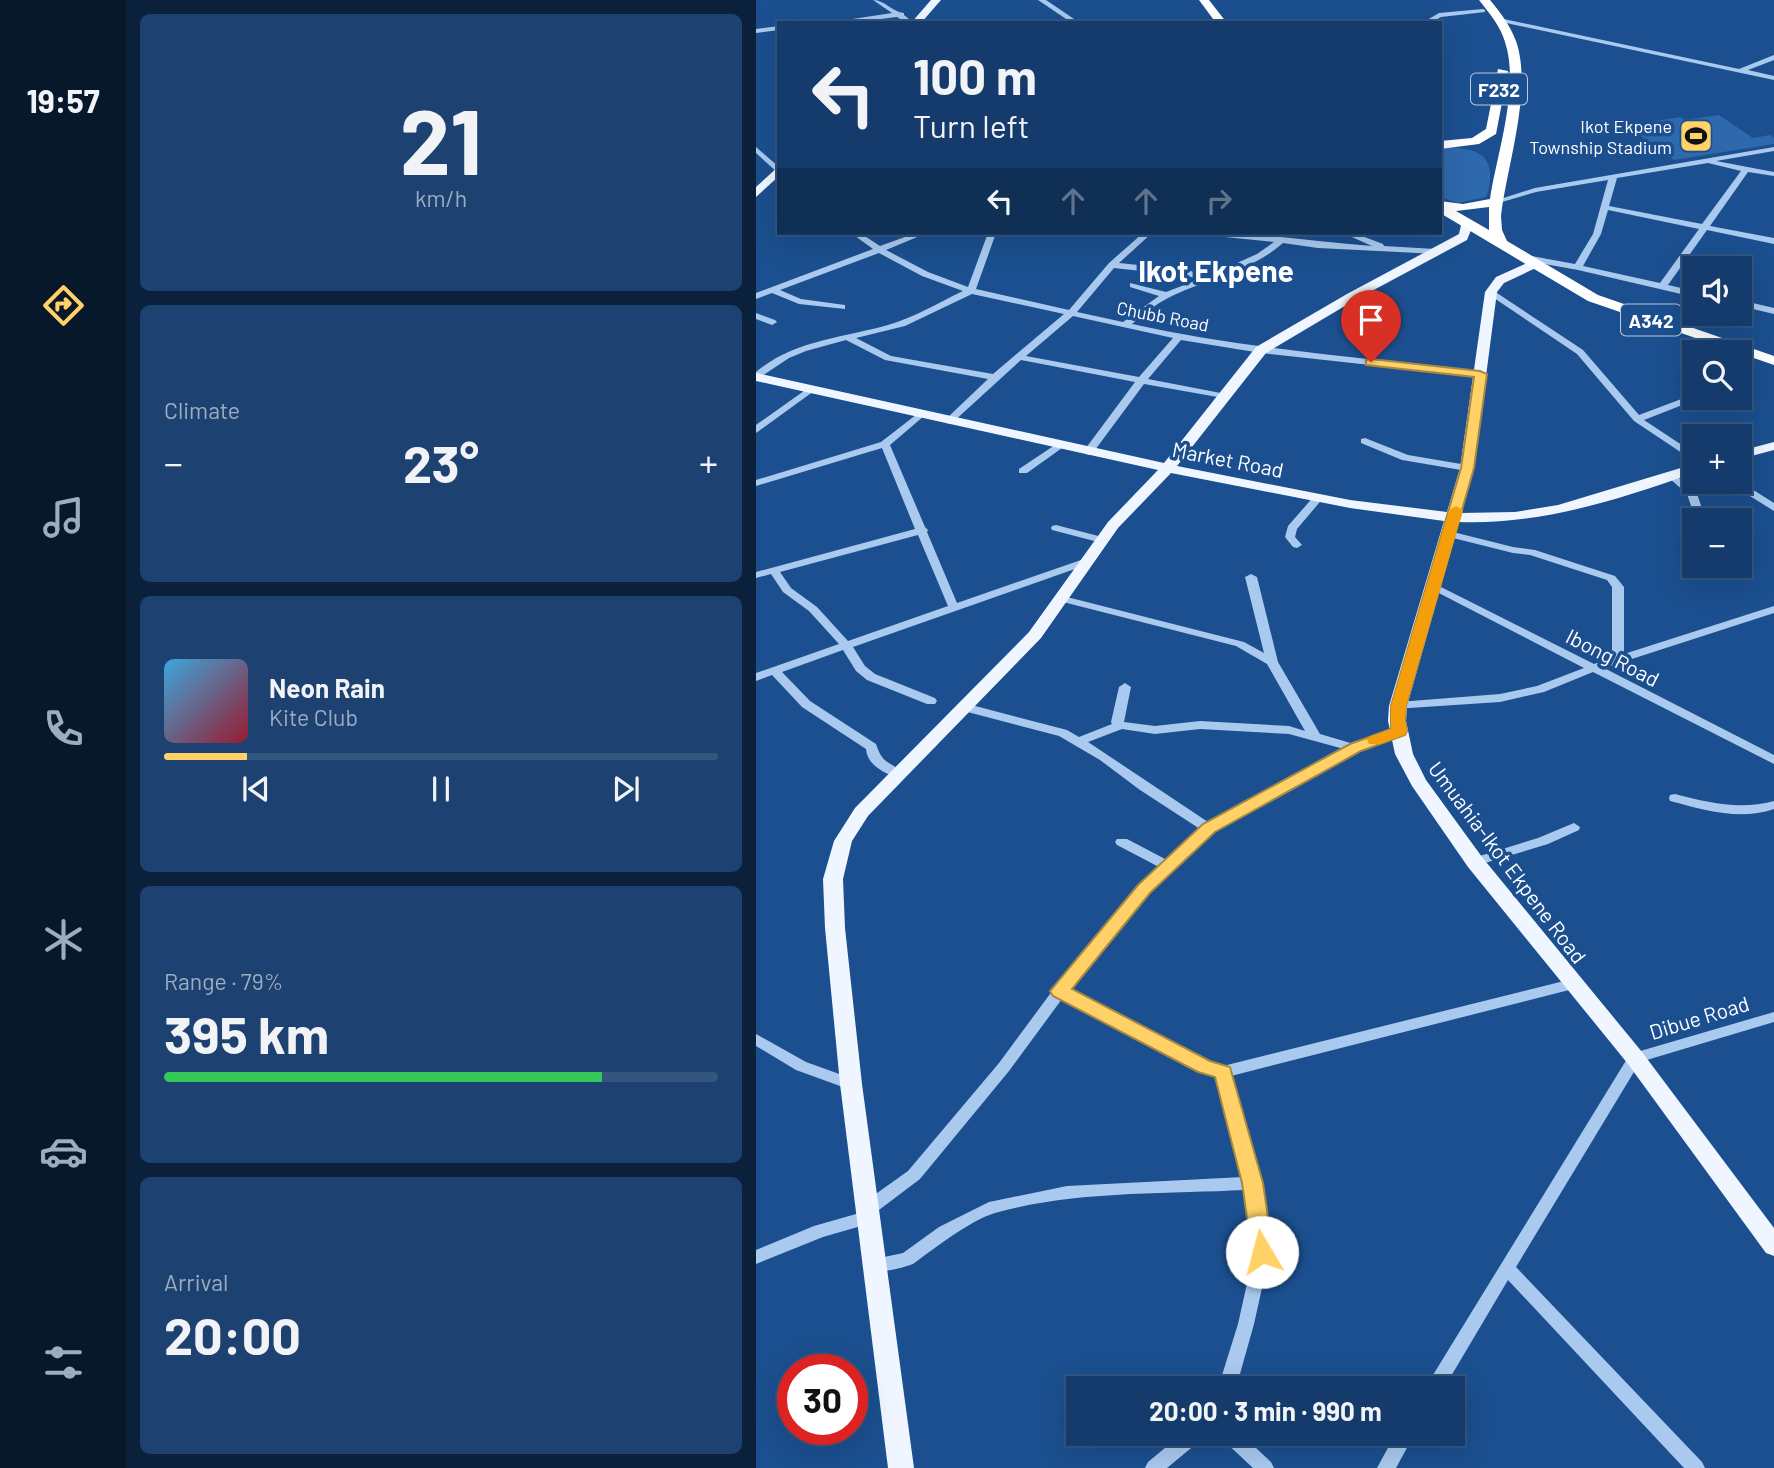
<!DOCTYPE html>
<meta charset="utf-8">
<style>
body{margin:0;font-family:Barlow,sans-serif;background:#1d4271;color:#f1f3f6;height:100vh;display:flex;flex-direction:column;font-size:26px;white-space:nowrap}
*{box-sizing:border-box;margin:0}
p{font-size:23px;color:#9dadc1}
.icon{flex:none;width:38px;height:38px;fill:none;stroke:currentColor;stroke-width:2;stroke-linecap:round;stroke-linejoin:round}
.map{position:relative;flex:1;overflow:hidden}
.details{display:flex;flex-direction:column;gap:14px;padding:14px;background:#0b203b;width:630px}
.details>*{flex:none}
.top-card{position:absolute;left:21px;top:21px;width:665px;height:214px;border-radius:0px;box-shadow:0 7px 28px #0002,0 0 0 2px #33557e;background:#143b6b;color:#f1f3f6;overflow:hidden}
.tools{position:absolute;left:926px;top:256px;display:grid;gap:14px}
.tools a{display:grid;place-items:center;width:70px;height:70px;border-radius:0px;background:#143b6b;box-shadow:0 7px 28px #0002,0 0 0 2px #33557e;font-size:35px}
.speed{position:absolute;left:21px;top:1354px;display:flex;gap:14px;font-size:35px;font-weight:700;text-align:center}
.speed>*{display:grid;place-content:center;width:91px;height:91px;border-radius:50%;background:#143b6b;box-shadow:0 7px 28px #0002,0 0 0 2px #33557e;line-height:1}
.speed .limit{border:10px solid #d22;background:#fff;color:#111}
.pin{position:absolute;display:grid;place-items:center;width:60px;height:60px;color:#fff;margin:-72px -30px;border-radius:50% 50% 50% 0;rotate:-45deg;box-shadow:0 0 7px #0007}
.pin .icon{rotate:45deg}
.me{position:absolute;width:77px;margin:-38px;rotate:352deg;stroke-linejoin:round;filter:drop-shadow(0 0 5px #0008)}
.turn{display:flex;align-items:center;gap:24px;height:147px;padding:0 21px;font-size:32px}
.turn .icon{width:91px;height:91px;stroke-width:2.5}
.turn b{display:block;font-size:49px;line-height:60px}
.lanes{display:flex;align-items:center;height:66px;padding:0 21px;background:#0003;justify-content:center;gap:35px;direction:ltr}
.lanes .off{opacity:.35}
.big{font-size:52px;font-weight:700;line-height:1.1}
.details .tile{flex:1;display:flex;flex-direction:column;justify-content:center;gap:10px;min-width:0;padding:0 24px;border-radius:10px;background:#1d4271}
.details .dial{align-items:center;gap:0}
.dial b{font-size:91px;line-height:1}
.song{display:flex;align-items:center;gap:21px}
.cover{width:84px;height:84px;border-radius:10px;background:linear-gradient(135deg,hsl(200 70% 55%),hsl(350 70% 35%))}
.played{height:7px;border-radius:4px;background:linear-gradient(90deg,#ffd166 15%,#33557e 15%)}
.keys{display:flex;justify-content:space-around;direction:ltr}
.heat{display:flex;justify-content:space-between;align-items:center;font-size:38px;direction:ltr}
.charge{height:10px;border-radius:5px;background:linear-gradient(90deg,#34c759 79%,#33557e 0)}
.trip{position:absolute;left:310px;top:1376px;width:399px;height:70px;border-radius:0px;background:#143b6b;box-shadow:0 7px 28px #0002,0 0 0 2px #33557e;font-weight:700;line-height:70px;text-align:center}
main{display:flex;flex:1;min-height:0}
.tab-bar{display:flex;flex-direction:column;width:126px;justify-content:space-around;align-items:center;background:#08182b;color:#9dadc1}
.tab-bar .icon{width:49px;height:49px}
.tab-bar .current{color:#ffd166}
.tab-bar b{font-size:32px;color:#f1f3f6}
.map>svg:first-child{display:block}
</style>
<main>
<nav class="tab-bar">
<b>19:57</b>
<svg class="icon current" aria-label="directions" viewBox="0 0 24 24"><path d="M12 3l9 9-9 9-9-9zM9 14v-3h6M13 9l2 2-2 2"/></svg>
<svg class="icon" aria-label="music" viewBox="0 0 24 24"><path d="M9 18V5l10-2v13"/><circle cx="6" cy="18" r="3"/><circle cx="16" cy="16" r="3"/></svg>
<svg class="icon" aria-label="phone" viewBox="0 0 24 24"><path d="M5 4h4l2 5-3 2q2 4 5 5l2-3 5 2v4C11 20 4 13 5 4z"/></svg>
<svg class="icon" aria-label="climate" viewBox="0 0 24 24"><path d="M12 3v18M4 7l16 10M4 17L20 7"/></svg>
<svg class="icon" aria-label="car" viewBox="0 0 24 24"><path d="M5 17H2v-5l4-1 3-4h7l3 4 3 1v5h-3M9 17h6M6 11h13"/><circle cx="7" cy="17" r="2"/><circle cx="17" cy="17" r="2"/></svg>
<svg class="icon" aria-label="filters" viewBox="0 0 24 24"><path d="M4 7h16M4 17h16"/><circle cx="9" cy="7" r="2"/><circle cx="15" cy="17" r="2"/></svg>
</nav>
<section class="details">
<div class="tile dial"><b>21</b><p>km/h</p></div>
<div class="tile"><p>Climate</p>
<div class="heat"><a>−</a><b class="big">23°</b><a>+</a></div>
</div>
<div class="tile">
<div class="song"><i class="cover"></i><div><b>Neon Rain</b><p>Kite Club</p></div></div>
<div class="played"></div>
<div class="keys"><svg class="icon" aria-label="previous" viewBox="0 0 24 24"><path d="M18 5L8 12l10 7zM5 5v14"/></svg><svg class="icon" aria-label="pause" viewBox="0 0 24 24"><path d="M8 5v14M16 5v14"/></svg><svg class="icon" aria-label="next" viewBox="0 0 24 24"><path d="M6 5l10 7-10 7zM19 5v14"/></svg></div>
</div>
<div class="tile"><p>Range · 79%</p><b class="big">395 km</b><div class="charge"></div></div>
<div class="tile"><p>Arrival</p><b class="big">20:00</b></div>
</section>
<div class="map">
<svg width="1018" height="1468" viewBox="0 0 1018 1468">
<rect width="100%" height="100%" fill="#1b4f8f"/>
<g fill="#2e69ad">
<path d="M963 115 997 138 1014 135 1018 138V144L918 160 875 129 903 124 898 121 924 117 929 120Z"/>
<path d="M684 147C709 148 737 148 734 180 733 187 733 191 730 197L702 203 684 197Z"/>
</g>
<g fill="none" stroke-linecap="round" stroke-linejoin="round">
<g fill="#a9c9ee" fill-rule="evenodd">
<path d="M117 0C129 0 136 12 148 13V15L158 23H150L141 17 92 23H70L136 13Z"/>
<path d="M282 0H290L324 23H316Z"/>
<path d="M727 9 729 10V12L685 17 674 23H666L683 13Z"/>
<path d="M743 18 983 69 1018 55V60L992 70 1018 76V80L741 21V19Z"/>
<path d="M23 26V30L0 33V29Z"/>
<path d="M0 147 23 167V174L0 153Z"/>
<path d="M1018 147V151L960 161 1018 172V176L992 172 954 226 1018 238V244L951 230 912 285 938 291V297L822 270 767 260V256L770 255 819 264 837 234 852 180 780 192 739 204 735 202 779 188ZM952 163 985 171 946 224 853 206 861 178ZM852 210 943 229 904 283 827 266 845 234Z"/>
<path d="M95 233H104L124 246 160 233H171L130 250 172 272 212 287 232 233H240L220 289 313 310 353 263 387 233H396L363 263 431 270 452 276 501 254 518 242 459 236 455 233C508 233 562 242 616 246L587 233H598L627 244 628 246 679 249 683 252 682 254 562 248 527 243C494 272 450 279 412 298 399 305 387 314 376 324 490 349 607 358 724 371L729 374 724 377 505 353 425 340 392 379 470 394 473 395V399L388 384 336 454 332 455 327 452 379 382 265 360 196 423 193 424 188 421 190 419 232 379 129 360 90 340 50 351 33 358 0 380V372C38 340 86 338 132 325 159 317 182 303 207 291L166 276 123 253 24 290 45 299 89 305V309L43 304 16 293 0 299V293L117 249ZM358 268 431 276 444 279 410 292 374 283V287L403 296 367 322 321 312ZM216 294 308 314 237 374 135 356 100 338 149 326ZM317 316 417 338 383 377 270 356Z"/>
<path d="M735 289 827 350 883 415 928 398 935 388 938 387V397L934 402 888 420 938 453V461L878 421 821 354 732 294V290Z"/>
<path d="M984 300 1018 308V314L984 306Z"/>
<path d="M0 313 19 320 21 322 16 325 0 319Z"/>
<path d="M968 342 973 345 969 352H959L965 343Z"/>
<path d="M55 386 58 387V391L0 433V425Z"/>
<path d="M165 411 170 414 168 416 134 445 169 527 172 530 171 532 201 603 325 560 329 559 334 562 333 564 97 647 109 666 119 674 179 698 181 701 179 704H171L111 680 100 671 87 650 26 672 54 701 120 744C127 766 134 760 148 774L142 778C128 773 111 765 110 749L46 707 16 675 0 681V673L83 644 53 611 27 592 15 574 0 578V572L159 529 126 448 0 486V480L125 442ZM162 535 192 606 92 641 61 607 35 588 24 572Z"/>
<path d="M609 438 652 455 711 465 716 468 711 471 646 460 605 443V439Z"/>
<path d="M302 443 306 444V448L271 473H263V469Z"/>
<path d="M916 473 940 491 950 520H940L931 494 911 476Z"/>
<path d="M970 481H983L1018 503V511Z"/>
<path d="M563 494 568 497 541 529 539 537 546 545 541 548 537 547 529 537 532 526 559 495Z"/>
<path d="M300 525 350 538 351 540 346 543 296 530 295 528 296 526Z"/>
<path d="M693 531 757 547 779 550 859 576 868 587V654L1018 606V613L848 668 1018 755V764L837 672 788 692 744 702 638 709 636 706 642 702 744 694 781 686 828 668 675 589 673 587 679 584 838 664 856 658V587L851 580 774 555 757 553 689 536 688 534Z"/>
<path d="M495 574 501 577 522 662 564 734 598 744 643 727 649 731 647 734 603 751 457 831 393 892 313 989 452 1062 467 1066 816 979 821 980 823 984 821 988 475 1076 504 1183 514 1252 498 1324 480 1388H462L482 1324 498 1252 489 1190C409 1194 315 1191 239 1213 213 1221 179 1248 157 1264 145 1268 126 1274 114 1270L112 1265 114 1260 147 1253 183 1227 233 1202 311 1186 487 1177 461 1076 443 1071 306 999 253 1071 164 1179 119 1213 121 1217 119 1222 67 1237 0 1264V1250L58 1226 107 1212 105 1208 107 1203 152 1171 243 1063 308 975 383 886 403 867 361 845 359 842 361 839H371L411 860 444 829 384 790 344 760 303 736 204 710 202 707 204 704 208 703 311 730 323 737 356 724 355 722 363 687 369 683 375 687 368 722 399 726 444 721 533 726 549 731 511 664 480 646 303 601 301 599 307 596 488 642 508 653 489 577ZM366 729 399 734 444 729 533 734 588 749 452 822 332 742Z"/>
<path d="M919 794C953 803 984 810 1018 801V809C983 821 949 810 914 801L913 798 914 795Z"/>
<path d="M818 823 824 827 823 830 792 844 719 866 714 865 712 862 714 859 782 838Z"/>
<path d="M1018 1012V1022L884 1062 760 1267 946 1462 949 1468H928L752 1280 688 1388H669L874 1054Z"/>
<path d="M0 1034 50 1062 100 1080 102 1084 100 1088 95 1090 40 1070 0 1046Z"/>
<path d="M427 1433H449L446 1439 411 1468H389L392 1462Z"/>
<path d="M463 1433H484L515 1462 518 1468H497L466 1439Z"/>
<path d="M640 1433H659L640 1468H621Z"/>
</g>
<g fill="#f0f6ff" fill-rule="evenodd">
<path d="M175 0H185L165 23H155Z"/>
<path d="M23 166V176L0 197V187Z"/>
<path d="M711 221 717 225 711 240 599 300 510 353 421 466 594 500 691 512 704 468 729 292 740 277 778 260 782 261V267L748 283 741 292 718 468 705 513 759 512 802 505 938 464V473C861 500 785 525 703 522L651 706 650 721 657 754 670 780 726 857 886 1052 1018 1228V1256L1010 1253 872 1064 712 867 656 786 639 754 632 721 633 706 688 521 594 508 415 473 362 528 285 638 112 816 96 841 87 879 89 928 106 1084 158 1468H132L84 1084 69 928 67 879 78 841 99 808 273 632 352 522 402 470 0 381V373L408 463 500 347 591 294 703 234 705 225Z"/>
<path d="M1018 442V450L984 459V451Z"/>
</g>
<g fill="#fff" fill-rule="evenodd">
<path d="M443 0H453L471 23H460Z"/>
<path d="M723 0H734C744 12 754 25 760 41 777 90 751 165 745 216L746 230 751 241 842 295 1018 356V365L832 301 684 213V201L707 204 734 199C741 153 764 87 749 42 744 25 733 13 723 0ZM733 207V230L700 211Z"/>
<path d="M742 69 752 71 740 134 723 144 684 149V141L716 138 730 129Z"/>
</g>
</g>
<path fill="#ffd166" stroke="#a68842" stroke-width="2" d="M615 359 724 371 731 374 718 468 650 706 649 721 651 731 649 735 605 751 459 832 394 893 316 989 454 1061 474 1067 507 1183 517 1252 514 1258 506 1260 499 1258 496 1252 486 1183 459 1077 442 1072 297 996 294 991 382 885 447 824 594 744 635 729V706L705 468 718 377 610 365V360Z"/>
<path fill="#f59e0b" d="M700 506 707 510 650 706 649 721 651 731 649 735 624 744H613L611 740 613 737 635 729V706L693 510Z"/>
<defs>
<symbol id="stadium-square" viewBox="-11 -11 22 22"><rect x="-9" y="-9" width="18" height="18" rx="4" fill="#ffd166" stroke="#1b4f8f"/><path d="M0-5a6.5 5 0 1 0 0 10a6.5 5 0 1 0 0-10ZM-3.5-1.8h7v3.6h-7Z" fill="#111"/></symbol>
</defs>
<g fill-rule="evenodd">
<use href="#stadium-square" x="921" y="117" width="38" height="38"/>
</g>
<g text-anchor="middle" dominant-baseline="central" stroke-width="7" stroke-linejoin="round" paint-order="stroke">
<g font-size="18" fill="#fff" stroke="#1b4f8f" text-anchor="end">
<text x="916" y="126">Ikot Ekpene<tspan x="916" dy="21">Township Stadium</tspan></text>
</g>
<g font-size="18" fill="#fff" stroke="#1b4f8f">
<text transform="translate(407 316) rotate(11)">Chubb Road</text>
</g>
<g fill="#1b4f8f" stroke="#bbcadd" stroke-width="2">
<rect x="715" y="73.5" width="56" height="31" rx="5"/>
<rect x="865" y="304.5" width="60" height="31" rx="5"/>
</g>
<g font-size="19" font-weight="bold" fill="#fff">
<text x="743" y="89">F232</text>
<text x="895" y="320">A342</text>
</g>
<g font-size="21" fill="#fff" stroke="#1b4f8f">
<text transform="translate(472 459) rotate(11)">Market Road</text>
<text transform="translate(857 657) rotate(27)">Ibong Road</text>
<text transform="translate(752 862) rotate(53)">Umuahia-Ikot Ekpene Road</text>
<text transform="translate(943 1017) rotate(-17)">Dibue Road</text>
</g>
<g font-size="30" font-weight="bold" fill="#fff" stroke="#1b4f8f">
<text x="460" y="270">Ikot Ekpene</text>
</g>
</g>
</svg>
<div class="tools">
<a><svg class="icon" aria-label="sound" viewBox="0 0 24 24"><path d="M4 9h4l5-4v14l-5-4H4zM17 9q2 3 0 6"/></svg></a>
<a><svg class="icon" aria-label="search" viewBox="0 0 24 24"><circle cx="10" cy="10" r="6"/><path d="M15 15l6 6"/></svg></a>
<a>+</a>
<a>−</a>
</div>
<div class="speed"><div class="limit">30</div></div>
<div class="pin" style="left:615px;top:362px;background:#d93025"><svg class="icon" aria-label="arrive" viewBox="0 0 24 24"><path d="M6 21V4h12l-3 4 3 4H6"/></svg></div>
<svg class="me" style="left:506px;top:1252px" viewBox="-20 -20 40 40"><circle r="19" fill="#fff"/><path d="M0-13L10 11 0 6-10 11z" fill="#ffd166"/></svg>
<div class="trip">20:00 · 3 min · 990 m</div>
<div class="top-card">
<div class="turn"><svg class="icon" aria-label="left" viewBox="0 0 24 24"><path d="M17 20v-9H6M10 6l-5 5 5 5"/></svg><div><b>100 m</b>Turn left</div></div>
<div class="lanes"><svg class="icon" aria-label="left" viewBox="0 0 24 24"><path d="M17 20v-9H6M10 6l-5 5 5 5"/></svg><svg class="icon off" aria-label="ahead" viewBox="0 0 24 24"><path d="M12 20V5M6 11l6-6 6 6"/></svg><svg class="icon off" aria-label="ahead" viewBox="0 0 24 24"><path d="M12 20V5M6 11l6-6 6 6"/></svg><svg class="icon off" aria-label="right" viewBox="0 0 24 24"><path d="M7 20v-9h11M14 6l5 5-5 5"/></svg></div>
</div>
</div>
</main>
